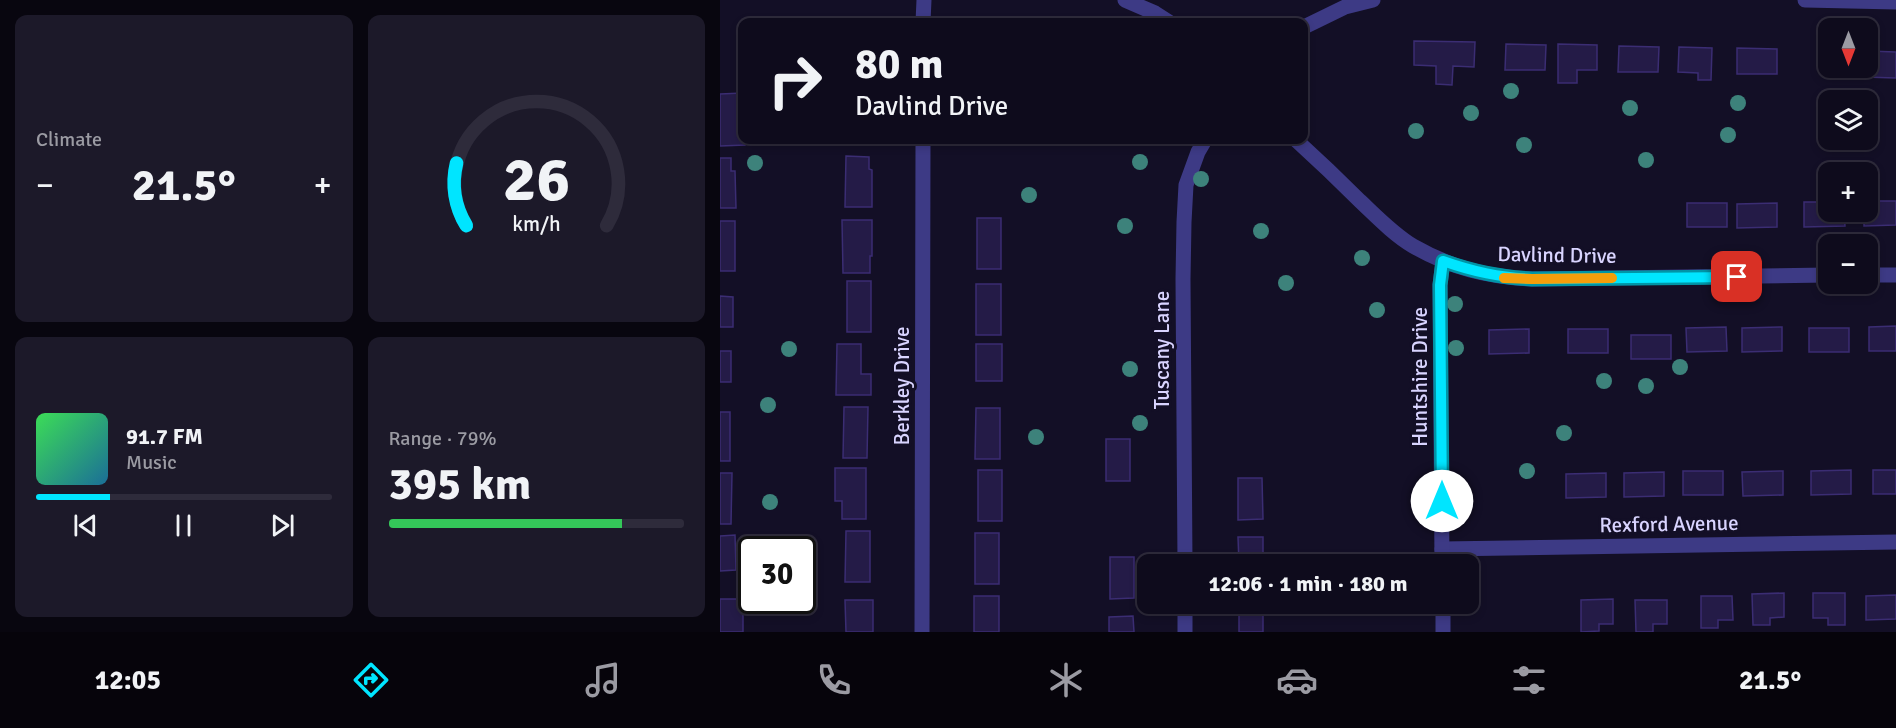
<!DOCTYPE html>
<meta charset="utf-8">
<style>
body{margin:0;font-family:Signika,sans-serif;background:#1c1929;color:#f1f3f6;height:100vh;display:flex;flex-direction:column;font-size:22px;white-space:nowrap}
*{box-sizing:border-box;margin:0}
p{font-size:20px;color:#9b9ba3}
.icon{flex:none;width:33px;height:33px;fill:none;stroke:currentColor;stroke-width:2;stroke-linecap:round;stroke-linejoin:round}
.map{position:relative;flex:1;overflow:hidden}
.sheet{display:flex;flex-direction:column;gap:15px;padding:15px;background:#08060f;width:720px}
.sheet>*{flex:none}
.guide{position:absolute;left:18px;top:18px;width:570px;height:126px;border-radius:12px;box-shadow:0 3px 9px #0003,0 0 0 2px #2e2b3b;background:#0e0b1c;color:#f1f3f6;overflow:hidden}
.needle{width:39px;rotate:180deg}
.buttons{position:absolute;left:1098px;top:18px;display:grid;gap:12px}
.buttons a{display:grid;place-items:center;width:60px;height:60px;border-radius:12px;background:#0e0b1c;box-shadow:0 3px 9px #0003,0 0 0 2px #2e2b3b;font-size:30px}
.speed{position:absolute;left:18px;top:536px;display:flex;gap:12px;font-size:30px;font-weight:700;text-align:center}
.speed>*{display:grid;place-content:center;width:78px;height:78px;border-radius:50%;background:#0e0b1c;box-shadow:0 3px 9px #0003,0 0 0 2px #2e2b3b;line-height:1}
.speed .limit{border:3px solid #111;border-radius:9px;background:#fff;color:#111}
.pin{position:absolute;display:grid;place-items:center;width:51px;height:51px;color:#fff;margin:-26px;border-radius:12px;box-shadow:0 3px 9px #0006}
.me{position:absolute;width:66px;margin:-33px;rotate:0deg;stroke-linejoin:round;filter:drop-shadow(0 0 4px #0008)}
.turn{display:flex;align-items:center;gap:21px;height:126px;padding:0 18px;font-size:27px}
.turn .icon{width:78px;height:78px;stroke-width:2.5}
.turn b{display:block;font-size:42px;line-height:51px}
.big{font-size:45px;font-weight:700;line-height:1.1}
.sheet .card{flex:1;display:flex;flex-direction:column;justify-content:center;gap:9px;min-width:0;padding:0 21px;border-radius:12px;background:#1c1929}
.sheet .dial{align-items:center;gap:0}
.dial svg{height:156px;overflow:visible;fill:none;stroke:#2e2b3b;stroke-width:7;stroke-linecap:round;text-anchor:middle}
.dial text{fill:#f1f3f6;stroke:none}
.song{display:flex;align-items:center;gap:18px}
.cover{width:72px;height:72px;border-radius:9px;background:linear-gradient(135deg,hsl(130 70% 55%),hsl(200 70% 35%))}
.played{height:6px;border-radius:3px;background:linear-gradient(90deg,#00e5ff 25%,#2e2b3b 25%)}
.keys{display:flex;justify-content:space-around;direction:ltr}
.heat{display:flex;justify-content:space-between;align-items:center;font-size:33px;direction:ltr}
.charge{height:9px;border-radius:4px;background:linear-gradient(90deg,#34c759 79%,#2e2b3b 0)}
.sheet .tiles{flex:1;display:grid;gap:15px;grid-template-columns:repeat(2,1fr)}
.trip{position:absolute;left:417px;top:554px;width:342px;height:60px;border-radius:12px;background:#0e0b1c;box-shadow:0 3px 9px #0003,0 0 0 2px #2e2b3b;font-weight:700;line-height:60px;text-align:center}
.tabs{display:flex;height:96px;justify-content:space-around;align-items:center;background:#06040b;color:#9b9ba3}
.tabs .icon{width:42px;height:42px}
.tabs .current{color:#00e5ff}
.tabs b{font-size:27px;color:#f1f3f6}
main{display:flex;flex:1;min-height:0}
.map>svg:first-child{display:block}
</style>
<main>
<section class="sheet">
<div class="tiles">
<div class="card"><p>Climate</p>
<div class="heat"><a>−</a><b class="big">21.5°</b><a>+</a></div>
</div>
<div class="card dial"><svg viewBox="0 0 100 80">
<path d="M14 69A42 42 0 1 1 86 69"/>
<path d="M14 69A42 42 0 0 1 9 37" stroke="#00e5ff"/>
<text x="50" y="56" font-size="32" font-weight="700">26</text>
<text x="50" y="72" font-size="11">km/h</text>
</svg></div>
<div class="card">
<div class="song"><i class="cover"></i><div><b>91.7 FM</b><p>Music</p></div></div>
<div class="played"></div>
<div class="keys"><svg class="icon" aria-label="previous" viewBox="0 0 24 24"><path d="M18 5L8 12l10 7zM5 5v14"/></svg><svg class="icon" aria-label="pause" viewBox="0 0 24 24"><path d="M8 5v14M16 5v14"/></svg><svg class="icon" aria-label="next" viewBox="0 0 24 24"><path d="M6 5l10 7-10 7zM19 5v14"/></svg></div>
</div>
<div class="card"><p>Range · 79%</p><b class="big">395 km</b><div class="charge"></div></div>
</div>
</section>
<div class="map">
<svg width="1176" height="632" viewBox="0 0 1176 632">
<rect width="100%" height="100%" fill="#130f26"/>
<g fill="#241b47" stroke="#3b2d73" stroke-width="1.5">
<path d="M694 41 755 42 754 67 733 66 732 85 716 84V66L694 65Z"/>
<path d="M786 44 826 45 825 70H785Z"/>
<path d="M838 44 877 45V70H857V83H838Z"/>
<path d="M899 46 939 47 938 72H898Z"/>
<path d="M959 47 992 48 991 80H978V73L958 72Z"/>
<path d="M1017 48 1057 49V74H1017Z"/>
<path d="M1148 51 1176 52V78L1144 77V68H1148Z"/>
<path d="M22 93V140H25V145L0 146V94Z"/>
<rect x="118" y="140" width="34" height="5"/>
<path d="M126 156 149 157V169L152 170V207H125Z"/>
<path d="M0 158H11V171H15L16 208H0Z"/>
<path d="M1148 201H1176V225L1144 226V212H1148Z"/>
<path d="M1084 202H1108V212H1124L1125 226 1084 227Z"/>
<rect x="967" y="203" width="40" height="24"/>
<path d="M1057 203V227L1017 228V204Z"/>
<rect x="257" y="218" width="24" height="51"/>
<path d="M122 220H152V256H150V273H123Z"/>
<rect x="0" y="221" width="15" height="50"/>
<rect x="127" y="281" width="24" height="51"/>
<rect x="256" y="284" width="25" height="51"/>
<path d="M0 296 13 297V327H0Z"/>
<path d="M1176 326V351H1149V327Z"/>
<path d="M1006 327 1007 351 967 352 966 328Z"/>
<path d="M1062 327V351L1022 352V328Z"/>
<rect x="1089" y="328" width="40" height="24"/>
<path d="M809 329V353L769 354V330Z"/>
<rect x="848" y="329" width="40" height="24"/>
<rect x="911" y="335" width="40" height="24"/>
<path d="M117 344H141V374H151V395H116Z"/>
<rect x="256" y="344" width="26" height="37"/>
<rect x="0" y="351" width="11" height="31"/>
<path d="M124 407H148L147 458H123Z"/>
<path d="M256 408H280V459H255Z"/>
<rect x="0" y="412" width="10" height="49"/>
<rect x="386" y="439" width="24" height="42"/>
<path d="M115 468H146V519H122V501H115Z"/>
<rect x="258" y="470" width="24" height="51"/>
<path d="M1131 470V494L1091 495V471Z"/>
<rect x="1153" y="470" width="23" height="24"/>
<rect x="963" y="471" width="40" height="24"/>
<path d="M1063 471V495L1023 496 1022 472Z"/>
<path d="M944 472V496L904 497V473Z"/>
<path d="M0 473H12L11 524H0Z"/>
<path d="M886 473V497L846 498V474Z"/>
<path d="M518 478H542L543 519 518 520Z"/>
<path d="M126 531H150V582H125Z"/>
<rect x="255" y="533" width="24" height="51"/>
<path d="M15 535 16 570 0 571V536Z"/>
<path d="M518 537H543V564H519Z"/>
<path d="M390 557H414V598L390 599Z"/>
<path d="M1064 593V617L1050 618V625H1033L1032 594Z"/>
<path d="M1093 593H1125V625H1108V618H1093Z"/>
<path d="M1176 595V619L1146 620V596Z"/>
<rect x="254" y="596" width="25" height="36"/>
<path d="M981 596H1012L1013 620H998V628H981Z"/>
<rect x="0" y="599" width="23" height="33"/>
<path d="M893 599V624H879V631L861 632V600Z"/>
<path d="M125 600H153V632H126Z"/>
<path d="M915 600H947V624H933V632H916Z"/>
<rect x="519" y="603" width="24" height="29"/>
<path d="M413 616 414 632H389V617Z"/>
</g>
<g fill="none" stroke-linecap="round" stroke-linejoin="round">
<g stroke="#3d3a85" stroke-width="15">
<path d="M405 0 435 13 449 22"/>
<path d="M1085 0 1176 2"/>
<path d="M203 22 204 0"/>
<path d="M584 27 625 7 653 0"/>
<path d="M576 140C598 160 619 180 640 201 656 216 673 234 693 246 731 268 768 277 812 279L1108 275"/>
<path d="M1148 275H1176"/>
<path d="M722 549 1176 542"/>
<path d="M465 564 463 279 464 222 466 185 478 152 485 140"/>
<path d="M722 564 720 285 723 261"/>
<path d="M465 603V632"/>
<path d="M723 603V632"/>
<path d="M202 632 203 140"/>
</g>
</g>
<g fill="#3d827b">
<circle cx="791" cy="91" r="8"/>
<circle cx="1018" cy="103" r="8"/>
<circle cx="910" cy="108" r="8"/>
<circle cx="751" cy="113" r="8"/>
<circle cx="696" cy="131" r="8"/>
<circle cx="1008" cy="135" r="8"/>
<circle cx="804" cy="145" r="8"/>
<circle cx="926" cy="160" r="8"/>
<circle cx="420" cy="162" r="8"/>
<circle cx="35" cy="163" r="8"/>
<circle cx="481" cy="179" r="8"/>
<circle cx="309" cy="195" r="8"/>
<circle cx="405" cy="226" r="8"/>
<circle cx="541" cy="231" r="8"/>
<circle cx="642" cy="258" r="8"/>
<circle cx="566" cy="283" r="8"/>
<circle cx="735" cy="304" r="8"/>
<circle cx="657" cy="310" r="8"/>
<circle cx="736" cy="348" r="8"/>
<circle cx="69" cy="349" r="8"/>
<circle cx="960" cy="367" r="8"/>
<circle cx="410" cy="369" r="8"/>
<circle cx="884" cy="381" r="8"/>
<circle cx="926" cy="386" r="8"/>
<circle cx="48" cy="405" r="8"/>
<circle cx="420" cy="423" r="8"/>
<circle cx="844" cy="433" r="8"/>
<circle cx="316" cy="437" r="8"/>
<circle cx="807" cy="471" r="8"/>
<circle cx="50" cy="502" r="8"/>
</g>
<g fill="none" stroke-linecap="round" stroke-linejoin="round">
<defs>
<path id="route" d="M722 501 720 285 723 261C754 272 779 277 812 279L1017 277"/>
</defs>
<use href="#route" stroke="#0095a6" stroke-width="15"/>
<use href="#route" stroke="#00e5ff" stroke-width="10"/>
<path stroke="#f59e0b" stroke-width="10" d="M784 278 812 279 892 278"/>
</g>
<g text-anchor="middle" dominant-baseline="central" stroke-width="6" stroke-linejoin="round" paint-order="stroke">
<g font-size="21" fill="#d9d4ff" stroke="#130f26">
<text transform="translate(837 255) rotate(1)">Davlind Drive</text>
<text transform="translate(442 350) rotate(-90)">Tuscany Lane</text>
<text transform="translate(700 377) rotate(-90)">Huntshire Drive</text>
<text transform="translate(182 386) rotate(-90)">Berkley Drive</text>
<text transform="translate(949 524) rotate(-1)">Rexford Avenue</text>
</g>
</g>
</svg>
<div class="buttons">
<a><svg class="needle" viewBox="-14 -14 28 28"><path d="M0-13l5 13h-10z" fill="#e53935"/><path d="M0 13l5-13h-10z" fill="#9b9ba3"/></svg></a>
<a><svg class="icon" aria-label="layers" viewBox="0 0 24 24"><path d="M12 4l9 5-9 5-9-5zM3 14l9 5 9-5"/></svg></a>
<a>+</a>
<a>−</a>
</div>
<div class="speed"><div class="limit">30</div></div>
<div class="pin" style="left:1017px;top:277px;background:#d93025"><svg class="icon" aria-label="arrive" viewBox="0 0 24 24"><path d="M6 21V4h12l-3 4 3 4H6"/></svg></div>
<svg class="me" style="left:722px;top:501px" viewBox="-20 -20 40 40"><circle r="19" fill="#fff"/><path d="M0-13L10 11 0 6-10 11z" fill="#00e5ff"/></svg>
<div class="trip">12:06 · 1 min · 180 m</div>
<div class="guide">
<div class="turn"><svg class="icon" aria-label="right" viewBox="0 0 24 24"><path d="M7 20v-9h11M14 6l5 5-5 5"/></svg><div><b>80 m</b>Davlind Drive</div></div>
</div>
</div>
</main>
<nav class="tabs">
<b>12:05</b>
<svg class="icon current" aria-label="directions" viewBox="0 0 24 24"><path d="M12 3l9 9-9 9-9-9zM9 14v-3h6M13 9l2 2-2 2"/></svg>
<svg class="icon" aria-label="music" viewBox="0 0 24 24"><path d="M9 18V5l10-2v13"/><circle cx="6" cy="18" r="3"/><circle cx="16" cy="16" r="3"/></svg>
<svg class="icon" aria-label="phone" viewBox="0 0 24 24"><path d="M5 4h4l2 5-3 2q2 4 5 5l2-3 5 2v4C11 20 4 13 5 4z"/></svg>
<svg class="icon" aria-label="climate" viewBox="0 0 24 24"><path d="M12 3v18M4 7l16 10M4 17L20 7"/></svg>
<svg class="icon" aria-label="car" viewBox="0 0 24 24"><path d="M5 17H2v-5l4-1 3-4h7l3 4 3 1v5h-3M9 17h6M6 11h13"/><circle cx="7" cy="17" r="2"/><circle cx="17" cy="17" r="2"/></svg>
<svg class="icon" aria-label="filters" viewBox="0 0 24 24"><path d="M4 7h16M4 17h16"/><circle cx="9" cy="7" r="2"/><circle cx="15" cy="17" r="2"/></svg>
<b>21.5°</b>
</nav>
